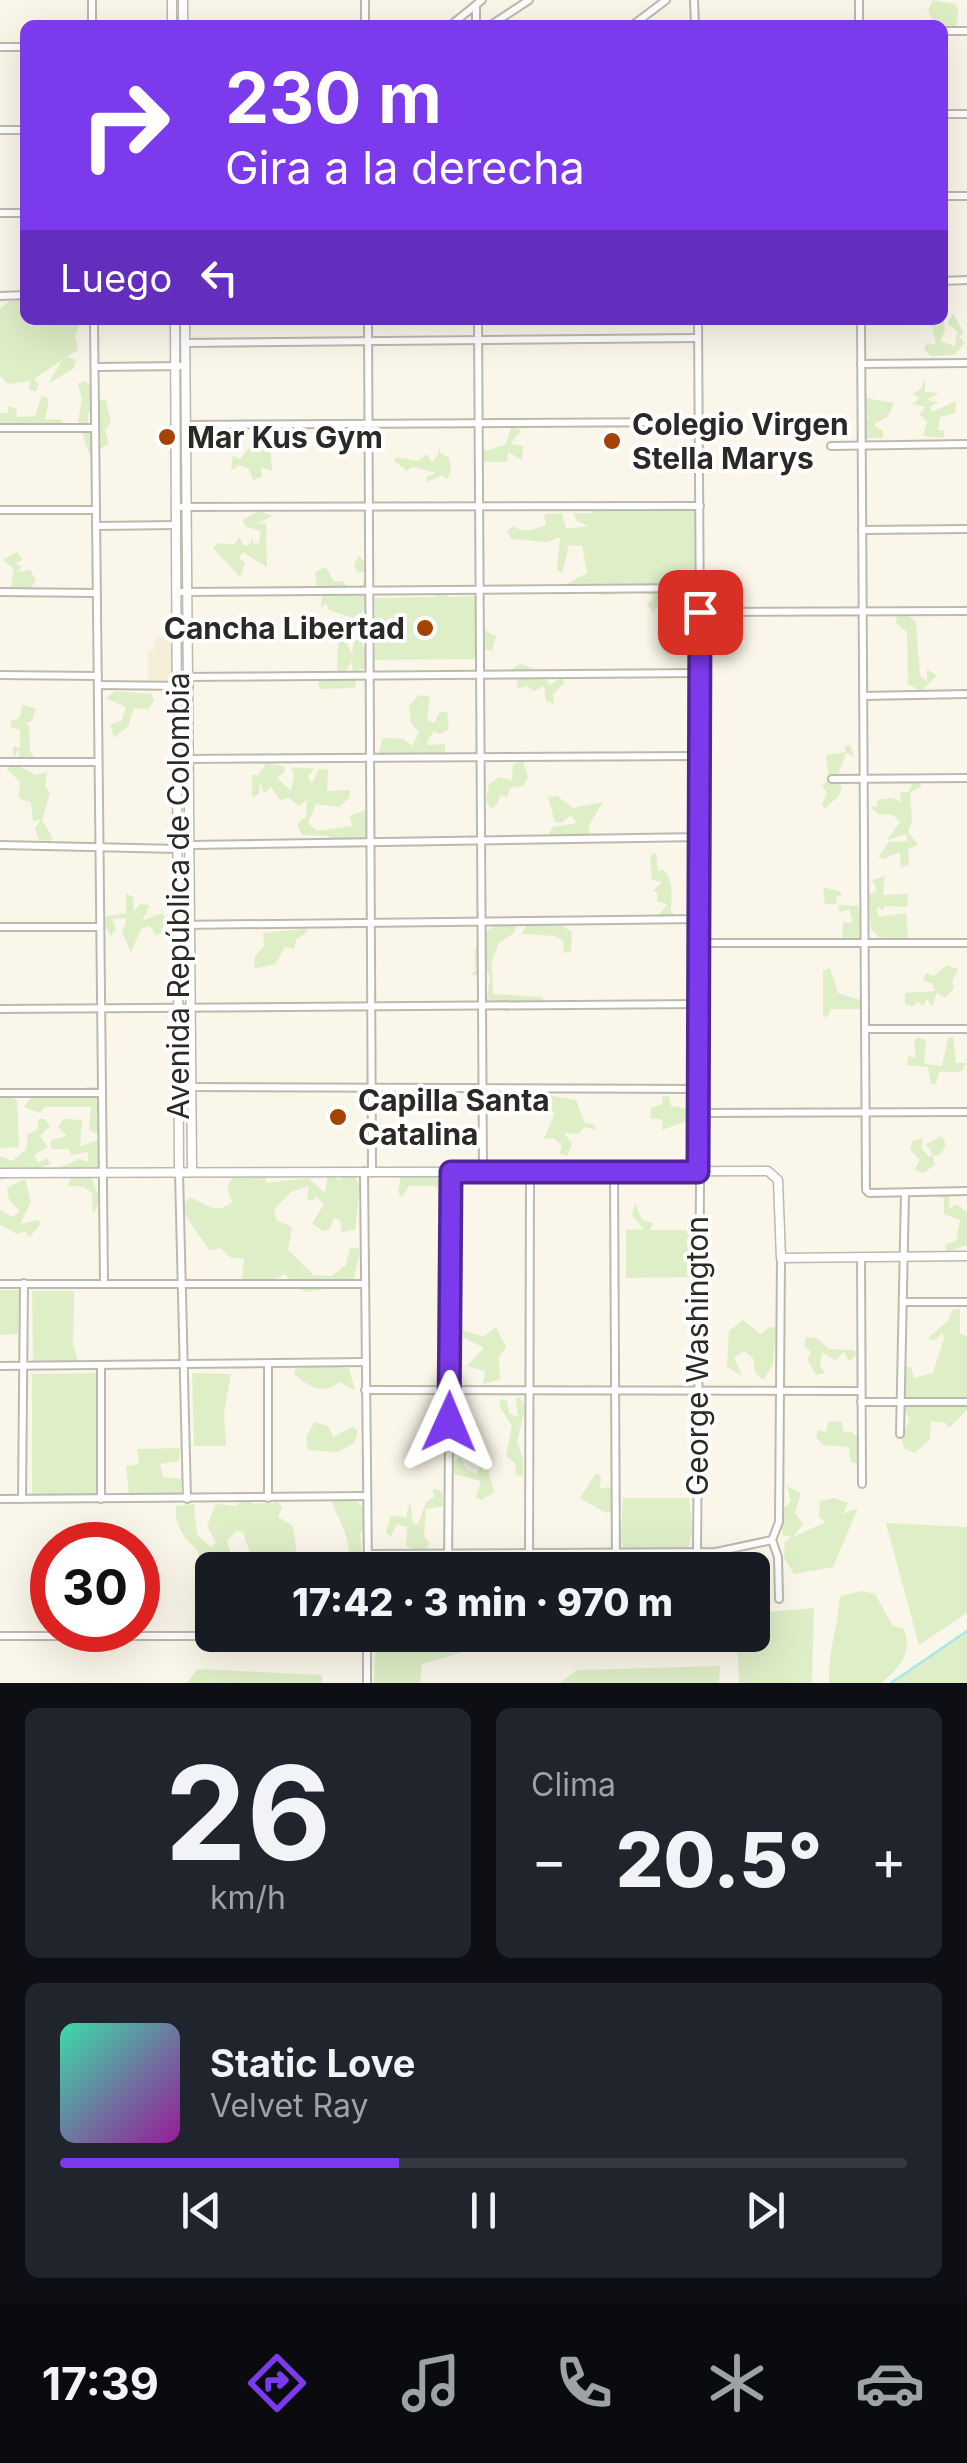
<!DOCTYPE html>
<html lang="es">
<meta charset="utf-8">
<style>
body{margin:0;font-family:Inter,sans-serif;background:#20242c;color:#f1f3f6;height:100vh;display:flex;flex-direction:column;font-size:38px;white-space:nowrap}
*{box-sizing:border-box;margin:0}
p{font-size:32px;color:#9ea1a6}
.icon{flex:none;width:55px;height:55px;fill:none;stroke:currentColor;stroke-width:2;stroke-linecap:round;stroke-linejoin:round}
.map{position:relative;height:1683px;overflow:hidden}
.details{display:flex;flex-direction:column;gap:25px;padding:25px;background:#0d0f14;flex:1}
.details>*{flex:none}
.guide{position:absolute;left:20px;top:20px;width:928px;height:305px;border-radius:15px;box-shadow:0 10px 40px #0002;background:#7c3aed;color:#fff;overflow:hidden}
.speed{position:absolute;left:30px;top:1522px;display:flex;gap:20px;font-size:50px;font-weight:700;text-align:center}
.speed>*{display:grid;place-content:center;width:130px;height:130px;border-radius:50%;background:#171b24;box-shadow:0 10px 40px #0002;line-height:1}
.speed .limit{border:15px solid #d22;background:#fff;color:#111}
.pin{position:absolute;display:grid;place-items:center;width:85px;height:85px;color:#fff;margin:-42px;border-radius:20px;box-shadow:0 5px 15px #0006}
.me{position:absolute;width:110px;margin:-55px;rotate:1deg;stroke-linejoin:round;filter:drop-shadow(0 0 8px #0008)}
.turn{display:flex;align-items:center;gap:35px;height:210px;padding:0 40px;font-size:45px}
.turn .icon{width:130px;height:130px;stroke-width:2.5}
.turn b{display:block;font-size:70px;line-height:85px}
.then{display:flex;align-items:center;height:95px;padding:0 40px;background:#0003;gap:20px;font-size:38px}
.big{font-size:75px;font-weight:800;line-height:1.1}
.details .widget{flex:1;display:flex;flex-direction:column;justify-content:center;gap:15px;min-width:0;padding:0 35px;border-radius:15px;background:#20242c}
.details .dial{align-items:center;gap:0}
.dial b{font-size:130px;line-height:1}
.song{display:flex;align-items:center;gap:30px}
.cover{width:120px;height:120px;border-radius:15px;background:linear-gradient(135deg,hsl(160 70% 55%),hsl(300 70% 35%))}
.played{height:10px;border-radius:5px;background:linear-gradient(90deg,#7c3aed 40%,#363941 40%)}
.keys{display:flex;justify-content:space-around;direction:ltr}
.heat{display:flex;justify-content:space-between;align-items:center;font-size:55px;direction:ltr}
.details .tiles{flex:1;display:grid;gap:25px;grid-template-columns:1fr 1fr}
.widget:last-child{grid-column:span 2}
.trip{position:absolute;left:195px;top:1552px;width:575px;height:100px;border-radius:15px;background:#171b24;box-shadow:0 10px 40px #0002;font-weight:800;line-height:100px;text-align:center}
.dock{display:flex;height:160px;justify-content:space-around;align-items:center;background:#090b0e;color:#9ea1a6}
.dock .icon{width:70px;height:70px}
.dock .on{color:#7c3aed}
.dock b{font-size:45px;color:#f1f3f6}
.map>svg:first-child{display:block}
</style>
<div class="map">
<svg width="967" height="1683" viewBox="0 0 967 1683">
<rect width="100%" height="100%" fill="#faf6e9"/>
<path fill="#f5eed9" d="M164 624H177V637H167L172 642V684L148 683V650L155 649V637H164Z"/>
<g fill="#deeec7">
<path d="M933 0 955 4 959 10 955 28 935 25 928 10Z"/>
<path d="M14 297 25 301V320H86L84 325 80 323 75 336 78 350 67 357 76 360 74 368 48 384 62 360 34 379 39 384 36 391 29 390 30 381 8 384 0 376V309Z"/>
<path d="M943 311 945 330 940 341 955 346 957 331 947 324 953 313 964 333 959 336 965 343 954 355 931 356 924 349 927 343 936 345 932 326 916 320H942Z"/>
<path d="M925 379V392L939 393 926 400 938 402 930 407 932 412 956 401 955 413 940 417 938 430 944 431V438L923 436 927 422 920 414 926 407 912 404 920 398 913 394 921 389Z"/>
<path d="M85 381 92 388 90 402 106 400 111 423 105 430 109 444 89 454 82 432 99 430 88 411V425L85 428 78 421 82 399 78 383Z"/>
<path d="M42 396 49 399 45 419 62 420V424L0 425V413H7L9 406 17 409 16 417 35 416Z"/>
<path d="M866 398 894 403 888 416 873 425 883 431V438H865L864 422 870 417H865Z"/>
<path d="M511 427 521 430 511 444 523 446 522 460 508 452 507 462H482L480 446 486 451 506 444Z"/>
<path d="M270 442 272 471 261 467 262 477 253 480 249 469 239 465 231 471 233 455 240 460 250 446 261 451Z"/>
<path d="M437 442 441 454 449 457 451 471 447 479 442 475 428 482 426 477 436 473 413 467 407 471 394 461 396 457 418 461 427 454 432 463 439 453Z"/>
<path d="M592 509H700V588H667L669 603 656 607 654 614 647 605 654 597 646 591 605 595 543 587 566 584 587 573 582 546 569 545 562 573 557 570 560 537 547 542 511 539 507 531 513 526C526 535 534 528 546 525L544 514 562 513 566 529 588 526 577 521 573 513H592Z"/>
<path d="M258 511 272 516 256 524 266 523 267 567 243 552 239 558 245 563 240 577 213 548 219 543 234 545 239 537 244 546 251 544 252 537 254 544 259 543 261 531 245 526 243 520Z"/>
<path d="M17 552 23 560 15 563 22 567 18 572 30 570 36 580 30 590 10 593 14 569 3 560Z"/>
<path d="M359 555 367 567 369 587 343 594H367L366 609 353 618 329 610 326 603 321 608 322 596 342 594 317 589 315 572 326 567 334 582 343 581 348 588H362L365 572H357L354 565Z"/>
<path d="M438 591 450 597 475 596 476 643 486 645 484 630 496 636 492 651 485 649 483 674 478 673 475 659 375 660V598L435 597Z"/>
<path d="M907 615 916 622 920 676 927 681V669L937 676 921 691 908 684 907 632 896 623 897 616Z"/>
<path d="M365 637 362 645 368 653 367 668 353 671 352 661 341 679H356L355 688 320 689 318 680 337 677 338 639 347 643 352 654 354 641Z"/>
<path d="M520 664 532 668 522 677 544 678 550 685 560 678 565 682 553 694 554 704 546 701 544 686 534 691 526 686 517 689 518 677 510 670Z"/>
<path d="M115 691 151 694 154 700 149 709 134 708 128 726 114 738 110 725 122 720 126 707 106 698Z"/>
<path d="M419 695 430 697 427 720 434 723 440 712H447L449 729 439 734 434 731 427 741 428 745 445 744V753L377 758 383 738 404 739 412 746 419 732 411 723 409 706Z"/>
<path d="M23 705 36 709 32 721 25 724 29 725 30 752 34 757 19 758V750L13 758V746L20 748V730L11 727V721L19 718Z"/>
<path d="M850 745 854 757 846 753 836 781 842 786 839 796 825 808 822 805 827 792 822 786 829 779 826 755 846 752 844 746Z"/>
<path d="M523 761 528 777 523 786 510 788 507 797 500 795 497 805 491 809 486 801 489 784 499 777 512 780 513 764Z"/>
<path d="M266 763 283 766 285 772 277 778 291 791 294 776 291 767 314 769 308 776 312 784 319 769 328 770 327 791 350 790V797L339 807 316 804 308 823 317 831 352 826 350 816 366 810 370 847 339 848 328 836 302 835 297 824 306 817 307 800 299 806 289 798 280 800 271 787 264 793 260 782 259 794 252 798V775H258Z"/>
<path d="M15 764 36 775 47 772 45 786 50 793 42 820 53 838 50 841 39 840 35 828 41 820 33 821 31 803 19 798 20 782 7 769Z"/>
<path d="M914 780 922 786 910 793 912 821 908 832 918 845 908 849 909 864 901 868 900 852 883 859 878 857 889 842 907 841V834L887 840 900 822 893 815 878 814 870 806 878 807 877 800 892 798 901 802 900 792H909Z"/>
<path d="M557 796 573 808 603 802 588 827 591 835 556 838 549 834 553 827 577 823 571 815 562 823 555 822 548 797Z"/>
<path d="M656 853 658 871 664 870C675 883 671 898 671 912L678 916 673 920 657 918 667 904 657 901 658 893 653 891 662 882 652 880 650 855Z"/>
<path d="M885 876 883 895 908 894 907 907 884 906 883 912 879 906 876 909 879 917 906 913 908 937 899 941 891 937 883 941 871 929 869 895 877 890 872 880Z"/>
<path d="M823 887 841 892V897L836 896 837 905 858 906 862 942 842 944 843 922 853 923 849 909 840 912 837 904H825Z"/>
<path d="M126 893 134 898 133 912 140 904 150 905 142 921 162 913 170 926 167 932 156 935 149 926 141 929 131 952 122 932 127 918 112 919 116 929 111 936 103 922 107 916 126 913Z"/>
<path d="M515 925V932L498 944 492 962 493 994 541 997 547 1003 514 1006 506 1013 503 1007 486 1002 490 978 482 955 480 975H471L476 970C470 940 484 923 515 925Z"/>
<path d="M562 925 572 932 571 952 564 953 563 941 555 936 522 934 526 926Z"/>
<path d="M304 929 309 930 296 940 294 949 285 947 275 964 254 969 255 956 264 946 263 933Z"/>
<path d="M947 965 958 969 952 981 954 988 945 998 937 993 932 1006 927 999 923 1006 918 1001 913 1006 905 1004V993L935 991 932 983 923 981 926 973 934 976Z"/>
<path d="M830 968 838 993 863 1001 860 1009H831L827 1018 823 1015V971Z"/>
<path d="M953 1036 956 1063H967L960 1072H939L936 1084H931L928 1067 907 1065 908 1056 916 1058 914 1040 919 1037 926 1041 924 1064 942 1066 948 1038Z"/>
<path d="M87 1087H96L103 1101 100 1135 89 1130 91 1107H44L40 1113 24 1107 32 1096 81 1095 80 1090Z"/>
<path d="M541 1094 576 1100 585 1123 595 1125 596 1130 584 1127 579 1134 564 1133 572 1144 567 1156 559 1153 562 1146 554 1138 544 1139 555 1113 539 1103Z"/>
<path d="M663 1096H669L671 1106 698 1110 697 1119 706 1117 707 1127 699 1132 697 1140 691 1137 690 1120 662 1130 663 1120 650 1118 651 1108 662 1104Z"/>
<path d="M9 1097 17 1100 19 1147 0 1148V1098Z"/>
<path d="M39 1119H45L50 1126 40 1136 48 1147 34 1155 38 1163 46 1158 51 1164 0 1180V1156L12 1161 26 1150 28 1134 37 1130Z"/>
<path d="M64 1119 82 1120 80 1147 97 1140 100 1166 91 1176 100 1201 93 1214 92 1193 84 1187 68 1186 71 1177 80 1176 60 1167 79 1159 88 1162V1152L71 1155 69 1149H51V1140L67 1136 58 1127Z"/>
<path d="M942 1136 946 1145 941 1154 933 1156 935 1165 923 1173 914 1170 920 1160 910 1150 913 1141 923 1138 921 1148 929 1157 933 1155 926 1144Z"/>
<path d="M263 1172 267 1183 308 1178 325 1193 328 1175 340 1180 343 1174 354 1176 360 1186 355 1230 342 1232 340 1220 334 1218 330 1229 324 1231 312 1224 324 1204 316 1196 313 1201 307 1199 309 1186 291 1192 274 1209 276 1220 292 1227 288 1250 314 1275 331 1276 346 1265 350 1247 360 1249 353 1284 305 1292 284 1274 274 1280H242L244 1258H231L221 1248 209 1250C202 1237 184 1219 183 1205L190 1197C204 1203 215 1216 232 1202L227 1186 234 1176Z"/>
<path d="M432 1173C449 1183 450 1213 444 1232L438 1233 439 1190 434 1186H409L402 1197 398 1192 401 1175Z"/>
<path d="M25 1179 31 1202 20 1224 37 1220 41 1223 30 1237 24 1231 17 1234 0 1225V1210L12 1217 20 1211 9 1200 7 1188Z"/>
<path d="M936 1194 950 1195 949 1209 957 1204 967 1213V1245L947 1252 945 1244 956 1241 960 1220 944 1214V1199Z"/>
<path d="M635 1203 642 1220 654 1223 649 1230H694V1277L626 1278V1230L644 1229 632 1215Z"/>
<path d="M0 1290H19L18 1334 0 1335Z"/>
<path d="M32 1291H74L73 1345 79 1364H33Z"/>
<path d="M953 1309H960V1333L967 1336V1410L949 1428 946 1423 931 1421 930 1439 915 1453 905 1449 901 1437 910 1419 901 1404 903 1367H911L914 1378 933 1373 944 1338 942 1333 934 1341 928 1338 948 1321Z"/>
<path d="M743 1320 760 1334 770 1327 776 1328 773 1364 763 1380 755 1372 753 1358 744 1351 734 1357 742 1376 727 1367 729 1331Z"/>
<path d="M496 1327 506 1347 499 1357 500 1379 483 1384 485 1371 467 1366 484 1348 457 1334 461 1329 483 1337Z"/>
<path d="M806 1337 818 1339 829 1349 854 1350 856 1355 849 1361 844 1352 835 1360 822 1352 820 1366 825 1373 816 1375 807 1359 811 1352 804 1346Z"/>
<path d="M313 1366 349 1368 355 1390 339 1382C321 1396 309 1386 294 1374L296 1369Z"/>
<path d="M99 1373 100 1495 32 1497V1374Z"/>
<path d="M192 1373 231 1374 224 1413 226 1446H194Z"/>
<path d="M520 1397 525 1407 517 1442 523 1458V1476L516 1475 515 1463 506 1456 512 1425 499 1406 501 1399 507 1401 509 1413 518 1417 516 1399Z"/>
<path d="M829 1421 842 1422 844 1432H852L859 1439V1464L851 1462 849 1447 824 1445 816 1438 818 1430 826 1432Z"/>
<path d="M314 1422 328 1426 333 1437 353 1427 358 1431 354 1443 337 1452 308 1450 306 1438Z"/>
<path d="M180 1448 179 1461 160 1464 163 1477 181 1479V1494L129 1496 126 1466 139 1464 137 1449Z"/>
<path d="M485 1451 492 1461 489 1475 495 1492 481 1500 476 1498 481 1481 454 1474 453 1462 461 1457 466 1469 477 1474Z"/>
<path d="M596 1473 601 1476 600 1488 612 1487 616 1492 612 1511 606 1513 580 1498Z"/>
<path d="M787 1486 801 1493 795 1513 803 1524 793 1537 826 1522 819 1517 820 1501 834 1498 848 1503 843 1514 858 1508 833 1567 794 1574 784 1557 785 1541 792 1537 782 1535 783 1509 791 1501Z"/>
<path d="M433 1489 442 1491 443 1506 426 1509 424 1536 429 1543 425 1552 406 1546 407 1527 397 1524 391 1536 386 1533 391 1516 406 1517 410 1502 413 1523 418 1524 426 1502 434 1497Z"/>
<path d="M330 1497 358 1502 367 1512V1523L360 1534 363 1562 356 1570H289L281 1564 265 1569 251 1556 243 1532 236 1531 227 1541 233 1562 245 1561 251 1570H212V1591L202 1575 198 1551C184 1538 174 1526 176 1506L194 1504 197 1535 211 1547 216 1542 207 1526 216 1504 236 1506 245 1499 254 1504 278 1502 282 1507 278 1517 293 1526 297 1555 307 1564 349 1552C348 1531 336 1516 330 1497Z"/>
<path d="M623 1498H689L693 1529 686 1556 673 1570C665 1566 660 1571 651 1567 611 1554 622 1537 623 1498Z"/>
<path d="M886 1523 967 1527V1613L919 1645Z"/>
<path d="M862 1591 875 1594 892 1625 904 1629C913 1652 899 1669 881 1683H829C828 1652 838 1627 840 1596Z"/>
<path d="M814 1608 812 1683H739L737 1635H752L753 1613Z"/>
<path d="M967 1631V1683H891L900 1677Z"/>
<path d="M376 1635H523L422 1664 420 1683H374Z"/>
<path d="M720 1666 719 1683H560L577 1670Z"/>
<path d="M197 1669 322 1675V1683H187Z"/>
</g>
<g fill="none" stroke-linecap="round" stroke-linejoin="round">
<path stroke="#a8e8ea" stroke-width="2.5" d="M891 1683 967 1631"/>
<defs>
<g id="minor">
<path d="M694 0 695 25"/>
<path d="M859 0V25"/>
<path d="M476 6V25"/>
<path d="M92 25V0"/>
<path d="M365 25V0"/>
<path d="M451 25 482 0"/>
<path d="M491 25 529 0"/>
<path d="M633 25 666 0"/>
<path d="M942 31H967"/>
<path d="M0 47H25"/>
<path d="M942 114H967"/>
<path d="M0 130H25"/>
<path d="M942 196H967"/>
<path d="M0 213H25"/>
<path d="M942 281 967 280"/>
<path d="M0 296 25 295"/>
<path d="M94 320 104 1284"/>
<path d="M368 320 372 1170"/>
<path d="M478 320 483 1172"/>
<path d="M861 320 866 1190 869 1193 967 1191"/>
<path d="M184 343 698 338"/>
<path d="M861 364 967 363"/>
<path d="M95 367 186 366"/>
<path d="M185 425 699 422"/>
<path d="M0 428H95"/>
<path d="M831 446 967 444"/>
<path d="M177 507 700 506"/>
<path d="M0 510H96"/>
<path d="M96 526 176 525"/>
<path d="M862 530 967 529"/>
<path d="M0 592 97 593"/>
<path d="M177 592 700 588"/>
<path d="M701 612 967 611"/>
<path d="M0 675 98 676"/>
<path d="M177 677 701 673"/>
<path d="M98 685 189 686"/>
<path d="M863 696 967 694"/>
<path d="M178 759 701 756"/>
<path d="M0 762H98"/>
<path d="M832 779 967 778"/>
<path d="M0 845 179 849 191 845 701 837"/>
<path d="M179 925 702 919"/>
<path d="M0 927H100"/>
<path d="M702 943H967"/>
<path d="M0 1009 701 1004"/>
<path d="M866 1029H967"/>
<path d="M179 1087 700 1089"/>
<path d="M0 1093H101"/>
<path d="M700 1113 967 1112"/>
<path d="M364 1171 368 1570"/>
<path d="M179 1172 187 1499"/>
<path d="M614 1172 616 1570"/>
<path d="M861 1257 862 1484"/>
<path d="M0 1284H364"/>
<path d="M904 1302H967"/>
<path d="M268 1364V1498"/>
<path d="M0 1366 365 1362"/>
<path d="M101 1367V1499"/>
<path d="M365 1390 861 1391"/>
<path d="M861 1402H967"/>
<path d="M900 1434 905 1193"/>
<path d="M0 1499 367 1496"/>
<path d="M22 1499 24 1283"/>
<path d="M772 1540 778 1557 779 1599"/>
<path d="M697 1552 702 943 698 320"/>
<path d="M716 1552 722 1570"/>
<path d="M368 1554 716 1552 772 1540 779 1522 781 1258"/>
<path d="M448 1570 451 1172"/>
<path d="M529 1570 530 1172"/>
<path d="M0 1636H367"/>
<path d="M367 1683V1636"/>
</g>
<g id="tertiary">
<path d="M172 0V25"/>
<path d="M183 25V0"/>
<path d="M175 320 179 1172"/>
<path d="M185 320 192 1172"/>
<path d="M0 1173 768 1171 778 1180 781 1258 967 1256"/>
</g>
</defs>
<use href="#minor" stroke="#bdb9ad" stroke-width="10"/>
<use href="#tertiary" stroke="#bdb9ad" stroke-width="11"/>
<use href="#minor" stroke="#fff" stroke-width="6"/>
<use href="#tertiary" stroke="#fff" stroke-width="8"/>
</g>
<g fill="none" stroke-linecap="round" stroke-linejoin="round">
<defs>
<path id="route" d="M449 1422 451 1172H698L700 612"/>
</defs>
<use href="#route" stroke="#51269a" stroke-width="25"/>
<use href="#route" stroke="#7c3aed" stroke-width="18"/>
</g>
<g fill="#a54303" stroke="#fff" stroke-width="4">
<circle cx="167" cy="437" r="10"/>
<circle cx="612" cy="441" r="10"/>
<circle cx="425" cy="628" r="10"/>
<circle cx="338" cy="1117" r="10"/>
</g>
<g text-anchor="middle" dominant-baseline="central" stroke-width="8" stroke-linejoin="round" paint-order="stroke">
<g font-size="30" font-weight="bold" fill="#2b2925" stroke="#fff" text-anchor="start">
<text x="632" y="424">Colegio Virgen<tspan x="632" dy="34">Stella Marys</tspan></text>
<text x="187" y="437">Mar Kus Gym</text>
<text x="405" y="628" text-anchor="end">Cancha Libertad</text>
<text x="358" y="1100">Capilla Santa<tspan x="358" dy="34">Catalina</tspan></text>
</g>
<g font-size="30" fill="#2b2925" stroke="#fff">
<text transform="translate(178 896) rotate(-90)">Avenida República de Colombia</text>
<text transform="translate(697 1356) rotate(-90)">George Washington</text>
</g>
</g>
</svg>
<div class="speed"><div class="limit">30</div></div>
<div class="pin" style="left:700px;top:612px;background:#d93025"><svg class="icon" aria-label="arrive" viewBox="0 0 24 24"><path d="M6 21V4h12l-3 4 3 4H6"/></svg></div>
<svg class="me" style="left:449px;top:1422px" viewBox="-20 -20 40 40"><path d="M0-17L14 15 0 8-14 15z" fill="#7c3aed" stroke="#fff" stroke-width="4"/></svg>
<div class="trip">17:42 · 3 min · 970 m</div>
<div class="guide">
<div class="turn"><svg class="icon" aria-label="right" viewBox="0 0 24 24"><path d="M7 20v-9h11M14 6l5 5-5 5"/></svg><div><b>230 m</b>Gira a la derecha</div></div>
<div class="then">Luego<svg class="icon" aria-label="left" viewBox="0 0 24 24"><path d="M17 20v-9H6M10 6l-5 5 5 5"/></svg></div>
</div>
</div>
<section class="details">
<div class="tiles">
<div class="widget dial"><b>26</b><p>km/h</p></div>
<div class="widget"><p>Clima</p>
<div class="heat"><a>−</a><b class="big">20.5°</b><a>+</a></div>
</div>
<div class="widget">
<div class="song"><i class="cover"></i><div><b>Static Love</b><p>Velvet Ray</p></div></div>
<div class="played"></div>
<div class="keys"><svg class="icon" aria-label="previous" viewBox="0 0 24 24"><path d="M18 5L8 12l10 7zM5 5v14"/></svg><svg class="icon" aria-label="pause" viewBox="0 0 24 24"><path d="M8 5v14M16 5v14"/></svg><svg class="icon" aria-label="next" viewBox="0 0 24 24"><path d="M6 5l10 7-10 7zM19 5v14"/></svg></div>
</div>
</div>
</section>
<nav class="dock">
<b>17:39</b>
<svg class="icon on" aria-label="directions" viewBox="0 0 24 24"><path d="M12 3l9 9-9 9-9-9zM9 14v-3h6M13 9l2 2-2 2"/></svg>
<svg class="icon" aria-label="music" viewBox="0 0 24 24"><path d="M9 18V5l10-2v13"/><circle cx="6" cy="18" r="3"/><circle cx="16" cy="16" r="3"/></svg>
<svg class="icon" aria-label="phone" viewBox="0 0 24 24"><path d="M5 4h4l2 5-3 2q2 4 5 5l2-3 5 2v4C11 20 4 13 5 4z"/></svg>
<svg class="icon" aria-label="climate" viewBox="0 0 24 24"><path d="M12 3v18M4 7l16 10M4 17L20 7"/></svg>
<svg class="icon" aria-label="car" viewBox="0 0 24 24"><path d="M5 17H2v-5l4-1 3-4h7l3 4 3 1v5h-3M9 17h6M6 11h13"/><circle cx="7" cy="17" r="2"/><circle cx="17" cy="17" r="2"/></svg>
</nav>
